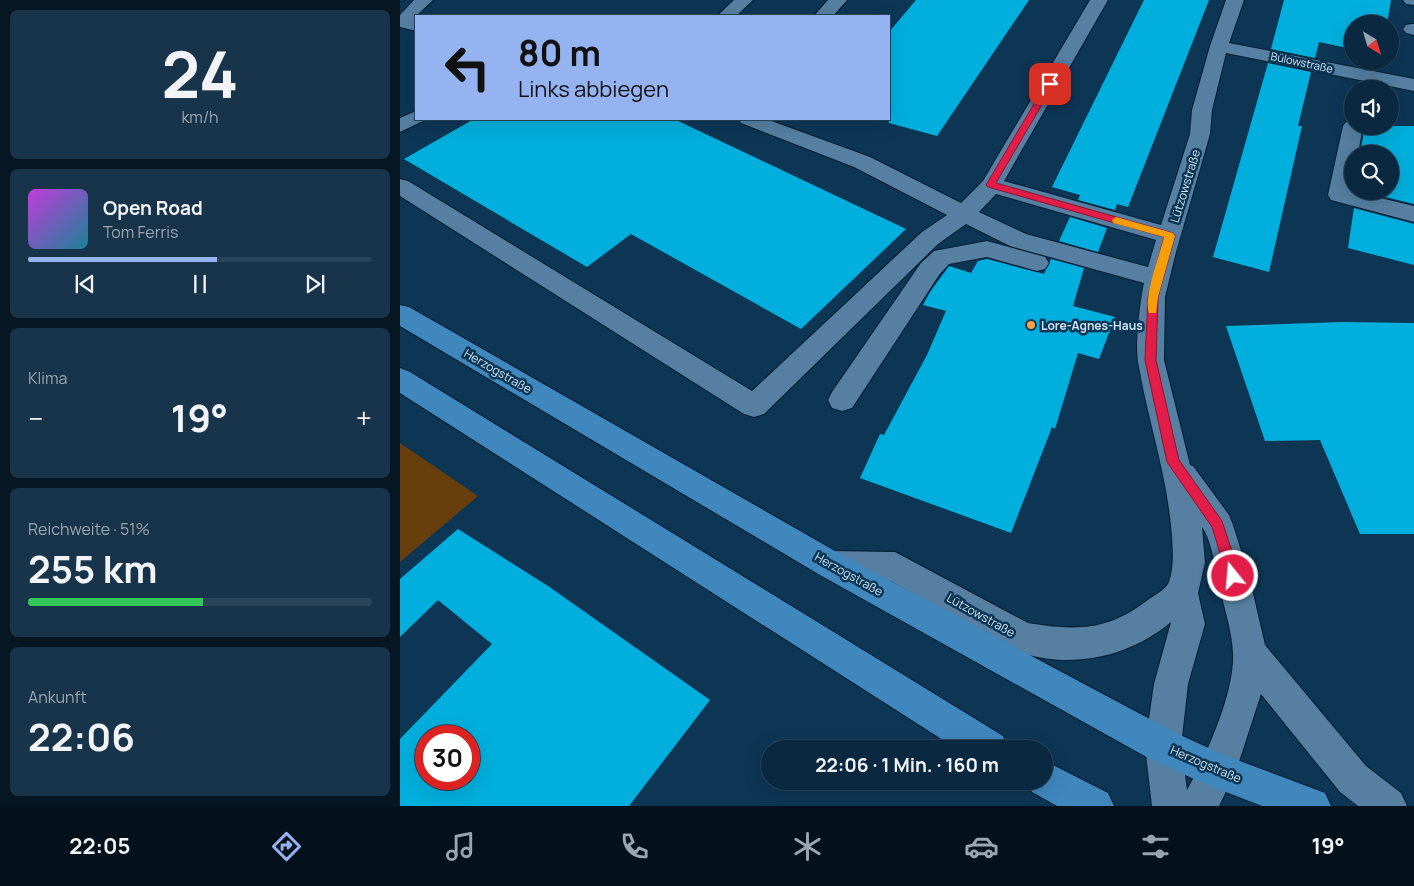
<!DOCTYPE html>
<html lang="de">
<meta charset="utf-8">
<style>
body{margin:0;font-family:Manrope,sans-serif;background:#18344b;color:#f1f3f6;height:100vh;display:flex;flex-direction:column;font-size:19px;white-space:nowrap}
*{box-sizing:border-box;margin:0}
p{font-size:16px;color:#99a6b1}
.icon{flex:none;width:28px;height:28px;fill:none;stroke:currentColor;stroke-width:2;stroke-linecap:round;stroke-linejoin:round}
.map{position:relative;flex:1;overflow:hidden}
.side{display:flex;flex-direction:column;gap:10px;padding:10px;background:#061623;width:400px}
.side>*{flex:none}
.top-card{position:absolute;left:15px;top:15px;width:475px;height:105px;border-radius:0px;box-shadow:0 5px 20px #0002,0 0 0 1px #2a4459;background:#95b2f1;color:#111;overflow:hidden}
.needle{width:32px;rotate:142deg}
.tools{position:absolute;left:944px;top:15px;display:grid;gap:10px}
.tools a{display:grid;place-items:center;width:55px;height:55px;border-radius:50%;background:#0a2840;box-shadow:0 5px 20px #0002,0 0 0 1px #2a4459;font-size:25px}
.speed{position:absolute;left:15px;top:725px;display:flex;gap:10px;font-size:25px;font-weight:700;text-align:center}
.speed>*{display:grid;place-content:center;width:65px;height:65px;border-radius:50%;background:#0a2840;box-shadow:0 5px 20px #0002,0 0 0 1px #2a4459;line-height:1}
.speed .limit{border:8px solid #d22;background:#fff;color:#111}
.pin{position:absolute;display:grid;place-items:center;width:42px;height:42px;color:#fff;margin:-21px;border-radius:10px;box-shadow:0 2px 8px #0006}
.me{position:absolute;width:55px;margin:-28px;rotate:343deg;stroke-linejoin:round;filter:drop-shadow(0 0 4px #0008)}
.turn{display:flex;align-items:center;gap:18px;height:105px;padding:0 20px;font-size:22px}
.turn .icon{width:65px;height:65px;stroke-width:2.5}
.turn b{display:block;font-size:35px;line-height:42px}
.big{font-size:38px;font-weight:700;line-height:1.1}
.side .card{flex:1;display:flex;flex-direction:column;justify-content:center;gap:8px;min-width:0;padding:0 18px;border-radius:8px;background:#18344b}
.side .dial{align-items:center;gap:0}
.dial b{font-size:65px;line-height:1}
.song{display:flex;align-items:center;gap:15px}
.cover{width:60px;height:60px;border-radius:8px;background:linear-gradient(135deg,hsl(290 70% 55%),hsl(190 70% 35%))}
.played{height:5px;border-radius:2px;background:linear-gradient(90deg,#95b2f1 55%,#2a4459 55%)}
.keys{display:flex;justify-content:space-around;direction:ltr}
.heat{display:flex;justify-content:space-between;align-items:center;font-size:28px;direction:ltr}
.charge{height:8px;border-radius:4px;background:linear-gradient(90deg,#34c759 51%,#2a4459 0)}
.trip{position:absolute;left:361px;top:740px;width:292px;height:50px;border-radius:25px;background:#0a2840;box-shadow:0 5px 20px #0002,0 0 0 1px #2a4459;font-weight:700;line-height:50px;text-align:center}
.tab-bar{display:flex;height:80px;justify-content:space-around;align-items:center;background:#04101a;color:#99a6b1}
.tab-bar .icon{width:35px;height:35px}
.tab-bar .active{color:#95b2f1}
.tab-bar b{font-size:22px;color:#f1f3f6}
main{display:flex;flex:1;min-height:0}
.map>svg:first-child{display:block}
</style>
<main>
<section class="side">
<div class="card dial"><b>24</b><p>km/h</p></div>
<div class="card">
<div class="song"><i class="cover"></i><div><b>Open Road</b><p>Tom Ferris</p></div></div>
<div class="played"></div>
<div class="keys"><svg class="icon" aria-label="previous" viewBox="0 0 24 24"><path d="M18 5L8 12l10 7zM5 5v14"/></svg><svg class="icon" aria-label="pause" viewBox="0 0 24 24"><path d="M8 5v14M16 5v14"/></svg><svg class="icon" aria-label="next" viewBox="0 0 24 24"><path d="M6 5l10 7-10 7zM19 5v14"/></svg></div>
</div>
<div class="card"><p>Klima</p>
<div class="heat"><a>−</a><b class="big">19°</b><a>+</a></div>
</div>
<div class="card"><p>Reichweite · 51%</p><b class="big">255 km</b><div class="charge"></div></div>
<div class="card"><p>Ankunft</p><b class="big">22:06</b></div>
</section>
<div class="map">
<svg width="1014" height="806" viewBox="0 0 1014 806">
<rect width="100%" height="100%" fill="#0d3655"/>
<path fill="#683f0c" d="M0 443 78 496 0 562Z"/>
<g fill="#00afdd" fill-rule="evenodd">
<path d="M516 0H629L537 136 489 123V32Z"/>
<path d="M744 0H809L728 207 717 204 715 210 678 200 680 195 652 187Z"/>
<path d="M884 0H991L987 24H952V49L919 42 915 58 871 49Z"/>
<path d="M868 63 911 72 898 126H902L869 272 813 257Z"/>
<path d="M74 119H274L506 229 401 329 231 234 187 267 4 159Z"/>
<path d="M965 126H1014V204L960 191H990V154H960Z"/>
<path d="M954 208 1014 224V265L948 248Z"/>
<path d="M670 217 707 228 698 252 659 241Z"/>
<path d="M587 259 644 274 651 259 684 268 673 306 715 317 699 359 678 353 655 429 652 427 611 533 460 478 480 434 484 435 527 355 546 311 523 305 530 292 549 266 571 273 578 261Z"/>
<path d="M942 322 1014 323V534H960L920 440 865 441 826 326Z"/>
<path d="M58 529 148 586 310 700 229 806H0V739L92 644 38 600 0 637V579ZM26 736H69V779H26Z"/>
</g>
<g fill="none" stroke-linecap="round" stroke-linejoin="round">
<defs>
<g id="minor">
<path d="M14 0H33L16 16V31L0 27V15Z"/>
<path d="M334 0H353L336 16H317Z"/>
<path d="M428 0H447L433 16H414Z"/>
<path d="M690 0H708L604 181 761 225 790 134 792 110 810 46 826 0H844L829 43 1014 79V91L826 53 812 110 810 134 776 252 765 297 764 360 790 465 793 466 829 515 833 525 849 576 865 645 966 766 1001 793 1007 806H958L940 792 861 694 836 771 819 806H752L745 746 754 684 771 622C727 659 665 671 611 649L491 581 431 579 420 575 415 565 420 555 431 551 495 552 628 623C676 631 709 631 749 599 755 595 766 589 769 582 774 567 773 553 772 537 768 477 748 421 738 362 735 344 740 301 744 283L610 246 566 224 538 244 364 414 354 417 344 414 0 196V179L8 181 352 391 522 232 547 215 454 167 341 123 338 119H366L470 157 561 203 583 181ZM596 194 756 240 748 267 626 234 579 212ZM802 527C811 539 816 569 819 585 824 607 832 631 833 653 835 692 806 756 787 790L781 746 788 684 805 624 798 593 805 563Z"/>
<path d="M1003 0H1014V5L1006 4Z"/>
<path d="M1012 24H1014V35L1006 33 1003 29 1006 25Z"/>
<path d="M16 111V119H25L23 121 0 132V118Z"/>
<path d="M952 120V126H963L958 154H952L951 191 1014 206V222L931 200 928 195 943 126 946 122Z"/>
<path d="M587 241 645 257 649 263 645 269 637 271 587 257 549 264 539 275 452 408 442 411 432 408 428 400 432 392 521 263 534 251Z"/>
</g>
<g id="major">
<path d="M0 305 9 307 442 555 776 733 824 755 925 793 931 806H862L805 784 750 759 420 575 0 326Z"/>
<path d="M0 368 10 372 603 736 608 749H557L0 393Z"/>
<path d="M645 761 708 793 714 806H657L632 792 627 781H645Z"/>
</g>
</defs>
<use href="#minor" stroke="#001d33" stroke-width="2"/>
<use href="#major" stroke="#001d33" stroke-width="2"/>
<use href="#minor" fill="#567fa1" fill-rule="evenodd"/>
<use href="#major" fill="#4087be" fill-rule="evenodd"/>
</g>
<path fill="#e11d48" stroke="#92132f" d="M647 82 654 84 596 183 773 233 775 236 758 297 756 360 779 460 822 521 840 576 838 580 833 582 828 580 827 576 812 527 767 462 745 360 748 297 764 237 588 187 586 185Z"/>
<path fill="#f59e0b" d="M716 217 773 233 775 236 758 297 756 313H749C743 297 760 255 764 237L713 223 712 220Z"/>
<circle fill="#f6a247" stroke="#0d3655" stroke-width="2" cx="631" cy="325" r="5"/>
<g text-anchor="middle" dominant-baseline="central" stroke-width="5" stroke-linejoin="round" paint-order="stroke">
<g font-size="11" fill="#cbe0f3" stroke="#0d3655">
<text transform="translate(902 62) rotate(12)">Bülowstraße</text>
</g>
<g font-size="12" fill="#cbe0f3" stroke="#0d3655">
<text transform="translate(785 186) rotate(-73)">Lützowstraße</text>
<text transform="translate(98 371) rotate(30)">Herzogstraße</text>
<text transform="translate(449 574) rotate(29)">Herzogstraße</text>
<text transform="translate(581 615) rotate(29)">Lützowstraße</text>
<text transform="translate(806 764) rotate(23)">Herzogstraße</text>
</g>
<g font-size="12" font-weight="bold" fill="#cbe0f3" stroke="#0d3655" text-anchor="start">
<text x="641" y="325">Lore-Agnes-Haus</text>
</g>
</g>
</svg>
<div class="tools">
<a><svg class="needle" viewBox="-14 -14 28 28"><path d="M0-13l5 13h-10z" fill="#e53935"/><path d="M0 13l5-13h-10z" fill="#99a6b1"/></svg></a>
<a><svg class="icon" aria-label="sound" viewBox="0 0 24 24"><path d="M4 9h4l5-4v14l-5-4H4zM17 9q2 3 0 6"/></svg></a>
<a><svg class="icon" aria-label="search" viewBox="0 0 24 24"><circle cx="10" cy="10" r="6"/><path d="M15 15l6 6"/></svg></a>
</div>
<div class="speed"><div class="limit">30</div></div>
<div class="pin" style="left:650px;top:84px;background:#d93025"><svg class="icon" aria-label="arrive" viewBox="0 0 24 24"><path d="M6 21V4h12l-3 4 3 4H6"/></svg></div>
<svg class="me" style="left:833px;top:576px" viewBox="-20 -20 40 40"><circle r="17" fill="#e11d48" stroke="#fff" stroke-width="3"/><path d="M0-11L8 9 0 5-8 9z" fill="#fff"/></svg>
<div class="trip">22:06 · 1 Min. · 160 m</div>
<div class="top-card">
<div class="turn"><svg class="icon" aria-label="left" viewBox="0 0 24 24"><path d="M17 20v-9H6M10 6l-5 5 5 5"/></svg><div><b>80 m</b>Links abbiegen</div></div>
</div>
</div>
</main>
<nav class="tab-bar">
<b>22:05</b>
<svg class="icon active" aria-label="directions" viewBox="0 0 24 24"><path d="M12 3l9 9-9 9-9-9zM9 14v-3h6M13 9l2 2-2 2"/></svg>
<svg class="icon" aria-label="music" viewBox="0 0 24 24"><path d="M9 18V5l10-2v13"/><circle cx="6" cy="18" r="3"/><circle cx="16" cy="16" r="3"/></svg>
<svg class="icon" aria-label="phone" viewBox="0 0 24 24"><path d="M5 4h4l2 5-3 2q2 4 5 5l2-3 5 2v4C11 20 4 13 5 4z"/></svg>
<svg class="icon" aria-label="climate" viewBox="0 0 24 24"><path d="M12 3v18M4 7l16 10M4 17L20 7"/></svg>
<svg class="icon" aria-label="car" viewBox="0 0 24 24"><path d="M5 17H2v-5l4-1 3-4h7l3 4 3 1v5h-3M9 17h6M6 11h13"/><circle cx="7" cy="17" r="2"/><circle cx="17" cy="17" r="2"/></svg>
<svg class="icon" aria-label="filters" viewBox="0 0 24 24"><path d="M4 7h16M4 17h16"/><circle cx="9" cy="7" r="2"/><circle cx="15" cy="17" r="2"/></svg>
<b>19°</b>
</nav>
